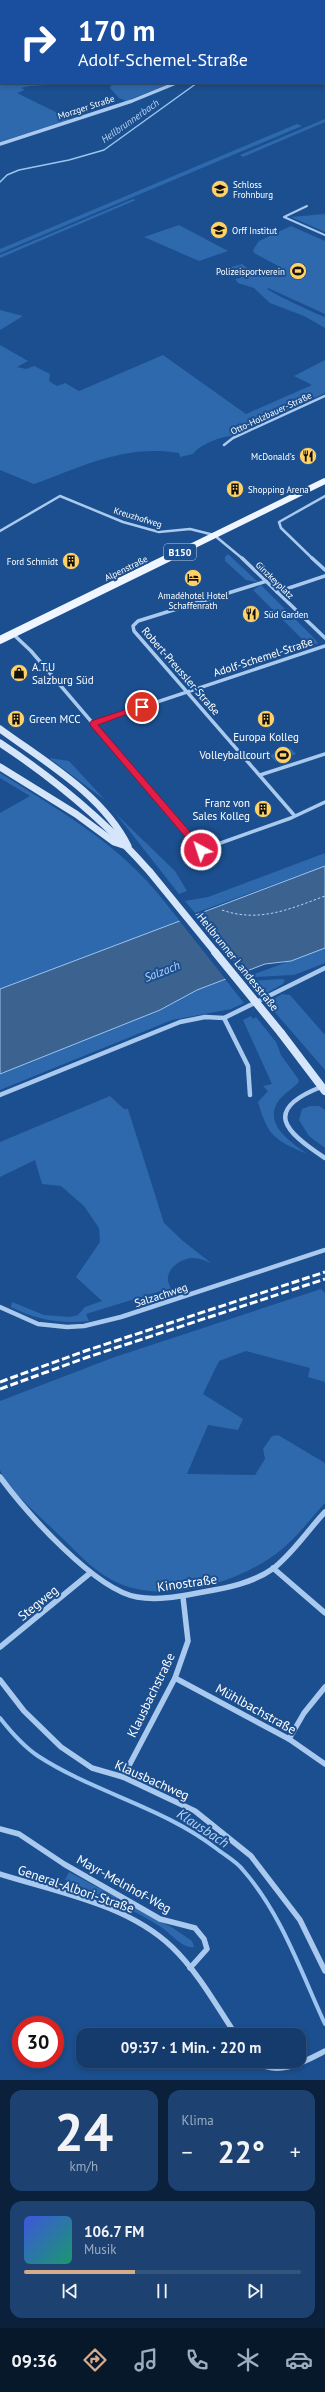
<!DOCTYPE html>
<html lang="de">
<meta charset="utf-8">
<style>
body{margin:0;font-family:"PT Sans",sans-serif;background:#1d4271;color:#f1f3f6;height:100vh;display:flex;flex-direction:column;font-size:15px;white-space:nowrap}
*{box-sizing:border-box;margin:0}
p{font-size:13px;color:#9dadc1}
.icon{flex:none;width:22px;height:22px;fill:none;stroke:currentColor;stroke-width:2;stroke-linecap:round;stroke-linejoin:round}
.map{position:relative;height:2080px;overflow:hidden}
.side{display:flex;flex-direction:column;gap:10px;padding:10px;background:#0b203b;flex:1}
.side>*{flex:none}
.guide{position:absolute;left:0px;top:0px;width:325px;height:84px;box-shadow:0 2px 6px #0003,0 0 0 1px #33557e;background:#1a4fa0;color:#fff;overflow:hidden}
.speed{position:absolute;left:12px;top:2016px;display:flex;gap:8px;font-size:20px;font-weight:700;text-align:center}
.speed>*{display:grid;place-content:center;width:52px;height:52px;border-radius:50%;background:#143b6b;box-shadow:0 2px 6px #0003,0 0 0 1px #33557e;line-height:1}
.speed .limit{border:6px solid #d22;background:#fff;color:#111}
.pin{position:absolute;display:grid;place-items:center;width:34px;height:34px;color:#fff;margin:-17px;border:2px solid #fff;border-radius:50%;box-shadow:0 1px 4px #0007}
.me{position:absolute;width:44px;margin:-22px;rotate:320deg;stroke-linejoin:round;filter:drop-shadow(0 0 3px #0008)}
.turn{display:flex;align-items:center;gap:14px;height:84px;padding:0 12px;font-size:18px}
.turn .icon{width:52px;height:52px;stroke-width:2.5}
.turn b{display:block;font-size:28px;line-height:34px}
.big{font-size:30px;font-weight:800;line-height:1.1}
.side .widget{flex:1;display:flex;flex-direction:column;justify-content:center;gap:6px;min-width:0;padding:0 14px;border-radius:12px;background:#1d4271}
.side .dial{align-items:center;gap:0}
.dial b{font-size:52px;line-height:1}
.song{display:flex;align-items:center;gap:12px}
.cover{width:48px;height:48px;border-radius:6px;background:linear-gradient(135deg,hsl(230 70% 55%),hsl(160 70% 35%))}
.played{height:4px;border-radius:2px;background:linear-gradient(90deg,#d6ab8b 40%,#33557e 40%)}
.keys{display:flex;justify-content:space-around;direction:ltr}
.heat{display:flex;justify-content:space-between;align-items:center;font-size:22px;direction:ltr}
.side .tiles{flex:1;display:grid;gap:10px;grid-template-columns:1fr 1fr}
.widget:last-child{grid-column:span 2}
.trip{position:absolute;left:76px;top:2028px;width:230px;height:40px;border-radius:12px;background:#143b6b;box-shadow:0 2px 6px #0003,0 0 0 1px #33557e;font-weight:800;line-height:40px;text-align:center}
.tabs{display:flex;height:64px;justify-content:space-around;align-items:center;background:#08182b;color:#9dadc1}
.tabs .icon{width:28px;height:28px}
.tabs .selected{color:#d6ab8b}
.tabs b{font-size:18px;color:#f1f3f6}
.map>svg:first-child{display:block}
</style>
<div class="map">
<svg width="325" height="2080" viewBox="0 0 325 2080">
<rect width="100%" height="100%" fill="#1b4f8f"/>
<g fill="#2e69ad">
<path d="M0 0H205L1 1V35Z"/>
<path d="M0 44 1 83H56C43 87 34 84 21 88L25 90 17 93 70 119 0 142Z"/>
<path d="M112 83H171L126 101 119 98 110 88Z"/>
<path d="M325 119V122L243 157 240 155Z"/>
<path d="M297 124 302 126 0 253V249Z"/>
<path d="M133 199 136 200 0 258V255Z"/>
<path d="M325 214V232L291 217Z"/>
<path d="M179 225 228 251 199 261 144 237Z"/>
<path d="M291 226 325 241V314L268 288 267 289C270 292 318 315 325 317V328L304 316 270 303 254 288 238 283 235 279 241 278 231 267 242 264 257 275 280 267 254 253 253 250 259 241Z"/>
<path d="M0 310 23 316 0 330Z"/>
<path d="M0 345 28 361 17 367 26 369 34 366 50 374 49 381 57 386 65 383 79 391 163 355 246 414 312 385 294 376 325 360V393L231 436C221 436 198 446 193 454L180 457 179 453C125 444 84 466 34 484L0 470Z"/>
<path d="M228 554 258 582 246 580 225 561V557Z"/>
<path d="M261 585 312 636 318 643 311 646 305 642 253 590Z"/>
<path d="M290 748 296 754 276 762 270 755Z"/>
<path d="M49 758 69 761 105 800Z"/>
<path d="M0 773C49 804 102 834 142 876 156 890 167 905 180 921L0 989V813L30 796 0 778Z"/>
<path d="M116 814 175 871 187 891 179 894Z"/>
<path d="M325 853V866L195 913 185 901 208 897Z"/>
<path d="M325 948V963L294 975 253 977 252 975Z"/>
<path d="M225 979 244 1003 231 1009 172 1020 0 1090V1074L160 1010 197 990Z"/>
<path d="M282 979 285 980 283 984 261 996 250 981Z"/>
<path d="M282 994 290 995 325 1035V1070L267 1003Z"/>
<path d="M251 1016 253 1019 256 1017 276 1042 281 1055 299 1080 298 1083C292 1089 284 1094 279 1100 262 1124 291 1142 307 1154 275 1140 268 1137 258 1102L268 1091 263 1086 272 1084 243 1020Z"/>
<path d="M110 1096 124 1109H128L164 1223 183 1241 211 1263C206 1261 199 1258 193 1258 182 1258 166 1268 168 1281 169 1285 172 1291 173 1295L168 1296 164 1290 86 1314 89 1321C61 1324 36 1320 11 1307L12 1302 44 1315 70 1317 78 1315 85 1307 102 1301 76 1277 100 1242 99 1228 84 1206 61 1186 42 1184 35 1160 0 1177V1142Z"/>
<path d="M310 1106H319L325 1110V1148L309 1136 299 1120 302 1109Z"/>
<path d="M321 1289 325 1293V1382L308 1377 310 1368 246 1351 219 1361 203 1394 243 1419 238 1430 208 1425 187 1474 255 1475 265 1459 263 1449 272 1436 278 1435 325 1463V1503C311 1518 298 1536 282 1549 242 1583 161 1607 112 1580 91 1569 76 1551 59 1535 45 1521 6 1488 0 1470 0 1460 0 1415 0 1401L112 1358Z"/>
<path d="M69 1872 173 1928 192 1941 194 1947C183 1949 170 1933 161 1927 131 1908 98 1894 65 1880Z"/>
</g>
<path fill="#3c6290" stroke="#9cc4f0" d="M325 866V948L291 961 265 964 197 990 160 1010 0 1074V989Z"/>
<path fill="#1b4f8f" d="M193 912 244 974 227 981 178 919Z"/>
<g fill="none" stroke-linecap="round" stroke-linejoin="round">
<path stroke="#9cc4f0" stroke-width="1.5" d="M0 182 7 175 19 170 69 160 104 150 197 83"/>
<path stroke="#9cc4f0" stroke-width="4" d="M0 1718C11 1732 23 1746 38 1756 95 1793 163 1807 217 1849 226 1856 237 1862 243 1870 281 1913 301 1972 325 2024"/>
<path stroke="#b5d3f5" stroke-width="1" stroke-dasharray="2.5 2" stroke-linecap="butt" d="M222 910C259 923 290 909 325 896"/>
<path stroke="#a9c9ee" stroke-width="2" d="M307 206 284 217 325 235"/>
<g stroke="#a9c9ee" stroke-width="2.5">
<path d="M224 445 233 438 325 396"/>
<path d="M0 531 60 496 123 522 159 532 190 529 214 535 243 559"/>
<path d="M313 559 281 528 279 522 325 496"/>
</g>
<g stroke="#a9c9ee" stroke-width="3.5">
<path d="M242 558 325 638"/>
<path d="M312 558 325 570"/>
<path d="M267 581 138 621 133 626 134 631 294 815"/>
<path d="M277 592 325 576"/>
<path d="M13 634 31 651 201 850 291 818 325 802"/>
<path d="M94 723 325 646"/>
<path d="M260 775 325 754"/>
</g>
<g stroke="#a9c9ee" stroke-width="4.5">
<path d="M224 1018 325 968"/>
<path d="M224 1018 248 1066 250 1095"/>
<path d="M321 1087C262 1110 285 1132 325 1158"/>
<path d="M0 1095 180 1022 205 1017 224 1018"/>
<path d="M0 1307 38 1324 67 1327 84 1326 121 1317 325 1250"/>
</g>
<g stroke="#a9c9ee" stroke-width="5.5">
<path d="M0 1477C25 1511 95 1590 137 1597 159 1601 181 1596 203 1592 227 1588 253 1583 274 1568 294 1552 308 1530 325 1512"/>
<path d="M273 1568 325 1613"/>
<path d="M0 1647 89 1574"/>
<path d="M175 1678 289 1739 325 1764"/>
<path d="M0 1680 24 1711 61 1747 92 1768 123 1777 195 1811 251 1856 300 1920 325 1971"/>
<path d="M289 1739 304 1713 325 1687"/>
<path d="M123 1777 175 1678 188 1641 183 1597"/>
<path d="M0 1829 19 1834 64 1864 160 1919 195 1928 204 1939 207 1949 190 1968"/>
<path d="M0 1874C57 1892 127 1904 172 1947 198 1972 216 2005 236 2035"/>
<path d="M254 2061C278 2077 302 2063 325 2051"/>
</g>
<path stroke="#a9c9ee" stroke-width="3.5" d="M0 144 132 101 176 83"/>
<g stroke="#d6e6fa" stroke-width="7">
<path d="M0 729C45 762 102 794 128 846"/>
<path d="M0 743C56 780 106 822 150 872"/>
<path d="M0 767 76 814 114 842 123 845"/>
</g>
<path stroke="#d6e6fa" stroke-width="8" d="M281 1033 325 1091"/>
<path stroke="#f0f6ff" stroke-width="6" d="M166 559 325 481"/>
<path stroke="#f0f6ff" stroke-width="8" d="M0 640 168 558"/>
<g stroke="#fff" stroke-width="3" stroke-dasharray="8 3" stroke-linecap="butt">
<path d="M0 1382 85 1351 325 1272"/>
<path d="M0 1389 88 1357 325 1279"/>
</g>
<path stroke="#d6e6fa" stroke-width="7" d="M150 872 216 953"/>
<path stroke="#d6e6fa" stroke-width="8" d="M215 952 281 1033"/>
</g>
<path fill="#e11d48" stroke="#92132f" d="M140 705 146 707 98 725 204 848V852H198L90 725 91 721Z"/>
<defs>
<symbol id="university-disc" viewBox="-11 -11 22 22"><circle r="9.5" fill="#ffd166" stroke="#1b4f8f"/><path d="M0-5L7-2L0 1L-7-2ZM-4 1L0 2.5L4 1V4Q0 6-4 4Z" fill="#111"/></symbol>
<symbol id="stadium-disc" viewBox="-11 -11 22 22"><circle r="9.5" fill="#ffd166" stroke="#1b4f8f"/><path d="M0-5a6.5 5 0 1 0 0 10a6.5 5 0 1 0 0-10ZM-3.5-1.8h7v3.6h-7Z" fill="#111"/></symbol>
<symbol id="restaurant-disc" viewBox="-11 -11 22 22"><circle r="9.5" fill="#ffd166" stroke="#1b4f8f"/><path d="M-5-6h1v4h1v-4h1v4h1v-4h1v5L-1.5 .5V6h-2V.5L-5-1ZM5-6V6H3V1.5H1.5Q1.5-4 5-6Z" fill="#111"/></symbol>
<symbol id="building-disc" viewBox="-11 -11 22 22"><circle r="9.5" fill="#ffd166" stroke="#1b4f8f"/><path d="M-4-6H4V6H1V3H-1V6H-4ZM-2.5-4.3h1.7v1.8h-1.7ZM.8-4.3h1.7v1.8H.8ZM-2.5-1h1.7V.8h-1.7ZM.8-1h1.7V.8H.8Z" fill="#111"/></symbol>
<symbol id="hotel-disc" viewBox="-11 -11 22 22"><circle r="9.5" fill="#ffd166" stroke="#1b4f8f"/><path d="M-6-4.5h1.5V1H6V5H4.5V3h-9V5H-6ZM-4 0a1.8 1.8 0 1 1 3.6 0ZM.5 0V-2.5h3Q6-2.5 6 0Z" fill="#111"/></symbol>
<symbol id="shop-disc" viewBox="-11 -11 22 22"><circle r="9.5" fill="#ffd166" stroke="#1b4f8f"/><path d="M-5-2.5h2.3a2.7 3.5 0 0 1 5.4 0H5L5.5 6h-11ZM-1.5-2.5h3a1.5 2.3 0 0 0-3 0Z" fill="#111"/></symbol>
</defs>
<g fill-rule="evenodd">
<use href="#university-disc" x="210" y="179" width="20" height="20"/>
<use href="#university-disc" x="209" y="220" width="20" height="20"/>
<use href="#stadium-disc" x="288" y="261" width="20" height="20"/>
<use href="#restaurant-disc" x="298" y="446" width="20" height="20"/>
<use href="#building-disc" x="225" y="479" width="20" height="20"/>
<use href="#building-disc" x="61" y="551" width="20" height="20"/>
<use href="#hotel-disc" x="183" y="568" width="20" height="20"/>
<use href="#restaurant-disc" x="241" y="604" width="20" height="20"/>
<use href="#shop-disc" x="9" y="663" width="20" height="20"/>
<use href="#building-disc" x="6" y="709" width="20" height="20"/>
<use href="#building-disc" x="256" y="709" width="20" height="20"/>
<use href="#stadium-disc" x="273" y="745" width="20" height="20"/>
<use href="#building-disc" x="253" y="799" width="20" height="20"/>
</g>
<g text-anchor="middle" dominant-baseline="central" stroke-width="4" stroke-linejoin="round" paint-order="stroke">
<g font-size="9" fill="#fff" stroke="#1b4f8f">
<text transform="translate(86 107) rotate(-18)">Morzger Straße</text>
<text transform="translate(271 413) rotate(-25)">Otto-Holzbauer-Straße</text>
<text transform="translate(138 517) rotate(17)">Kreuzhofweg</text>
<text transform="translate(126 568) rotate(-26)">Alpenstraße</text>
<text transform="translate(275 580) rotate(44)">Ginzkeyplatz</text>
</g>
<g font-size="9" fill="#fff" stroke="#1b4f8f" text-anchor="start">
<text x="233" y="184">Schloss<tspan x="233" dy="10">Frohnburg</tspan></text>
<text x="232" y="230">Orff Institut</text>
<text x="285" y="271" text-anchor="end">Polizeisportverein</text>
<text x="295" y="456" text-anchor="end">McDonald's</text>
<text x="248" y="489">Shopping Arena</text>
<text x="58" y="561" text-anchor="end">Ford Schmidt</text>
<text x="193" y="595" text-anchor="middle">Amadéhotel Hotel<tspan x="193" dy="10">Schaffenrath</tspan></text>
<text x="264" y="614">Süd Garden</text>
</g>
<g font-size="10" font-style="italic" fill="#b5d3f5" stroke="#1b4f8f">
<text transform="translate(130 121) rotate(-35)">Hellbrunnerbach</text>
</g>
<rect fill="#1b4f8f" stroke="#bbcadd" stroke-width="1" x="164" y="544" width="32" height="16" rx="3"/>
<g font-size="10" font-weight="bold" fill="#fff">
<text x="180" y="552">B150</text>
</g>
<g font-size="11" fill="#fff" stroke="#1b4f8f">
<text transform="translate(263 657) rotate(-18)">Adolf-Schemel-Straße</text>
<text transform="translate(181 671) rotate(49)">Robert-Preussler-Straße</text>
<text transform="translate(238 962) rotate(51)">Hellbrunner Landesstraße</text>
<text transform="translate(161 1295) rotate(-18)">Salzachweg</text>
</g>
<g font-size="11" fill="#fff" stroke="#1b4f8f" text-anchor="start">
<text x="32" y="667">A.T.U<tspan x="32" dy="13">Salzburg Süd</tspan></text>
<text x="29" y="719">Green MCC</text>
<text x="266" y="737" text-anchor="middle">Europa Kolleg</text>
<text x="270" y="755" text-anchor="end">Volleyballcourt</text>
<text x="250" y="803" text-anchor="end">Franz von<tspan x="250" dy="13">Sales Kolleg</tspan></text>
</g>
<g font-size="12" font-style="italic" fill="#b5d3f5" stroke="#1b4f8f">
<text transform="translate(162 971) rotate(-21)">Salzach</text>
</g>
<g font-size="13" fill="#fff" stroke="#1b4f8f">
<text transform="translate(187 1583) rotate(-8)">Kinostraße</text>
<text transform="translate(38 1603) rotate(-39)">Stegweg</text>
<text transform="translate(151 1695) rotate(-64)">Klausbachstraße</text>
<text transform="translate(256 1709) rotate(29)">Mühlbachstraße</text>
<text transform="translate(152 1780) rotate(24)">Klausbachweg</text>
<text transform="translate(124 1884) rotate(29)">Mayr-Melnhof-Weg</text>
<text transform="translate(76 1889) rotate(19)">General-Albori-Straße</text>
</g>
<g font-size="14" font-style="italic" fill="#b5d3f5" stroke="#1b4f8f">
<text transform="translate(203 1828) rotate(33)">Klausbach</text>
</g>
</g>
</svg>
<div class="speed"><div class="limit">30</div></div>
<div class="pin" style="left:142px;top:707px;background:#d93025"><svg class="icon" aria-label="arrive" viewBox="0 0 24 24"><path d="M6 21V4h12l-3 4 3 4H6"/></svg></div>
<svg class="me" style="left:201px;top:850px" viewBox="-20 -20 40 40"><circle r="17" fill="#e11d48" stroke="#fff" stroke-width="3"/><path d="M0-11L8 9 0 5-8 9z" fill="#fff"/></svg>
<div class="trip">09:37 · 1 Min. · 220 m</div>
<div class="guide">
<div class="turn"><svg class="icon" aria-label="right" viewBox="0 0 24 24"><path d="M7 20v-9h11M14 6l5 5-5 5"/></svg><div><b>170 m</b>Adolf-Schemel-Straße</div></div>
</div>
</div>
<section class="side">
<div class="tiles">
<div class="widget dial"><b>24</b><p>km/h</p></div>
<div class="widget"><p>Klima</p>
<div class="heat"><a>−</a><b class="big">22°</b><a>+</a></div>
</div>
<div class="widget">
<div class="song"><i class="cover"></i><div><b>106.7 FM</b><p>Musik</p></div></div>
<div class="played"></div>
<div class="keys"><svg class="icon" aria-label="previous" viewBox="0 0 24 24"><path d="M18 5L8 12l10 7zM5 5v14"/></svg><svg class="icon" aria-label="pause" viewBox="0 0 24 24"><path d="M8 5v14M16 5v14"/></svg><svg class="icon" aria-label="next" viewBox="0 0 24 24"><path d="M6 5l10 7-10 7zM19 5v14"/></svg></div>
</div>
</div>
</section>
<nav class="tabs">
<b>09:36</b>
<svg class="icon selected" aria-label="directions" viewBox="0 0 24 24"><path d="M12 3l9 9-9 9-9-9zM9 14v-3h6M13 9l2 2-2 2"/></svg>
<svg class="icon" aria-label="music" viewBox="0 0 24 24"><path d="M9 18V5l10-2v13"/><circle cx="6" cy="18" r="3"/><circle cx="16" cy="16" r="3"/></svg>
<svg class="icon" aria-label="phone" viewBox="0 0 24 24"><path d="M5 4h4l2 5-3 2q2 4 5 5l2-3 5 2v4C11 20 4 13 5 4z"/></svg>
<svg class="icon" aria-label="climate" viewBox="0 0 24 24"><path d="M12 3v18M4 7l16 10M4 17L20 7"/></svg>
<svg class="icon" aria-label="car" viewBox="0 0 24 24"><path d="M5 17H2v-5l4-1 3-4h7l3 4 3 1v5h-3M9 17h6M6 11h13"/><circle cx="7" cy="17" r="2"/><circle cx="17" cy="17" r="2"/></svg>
</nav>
